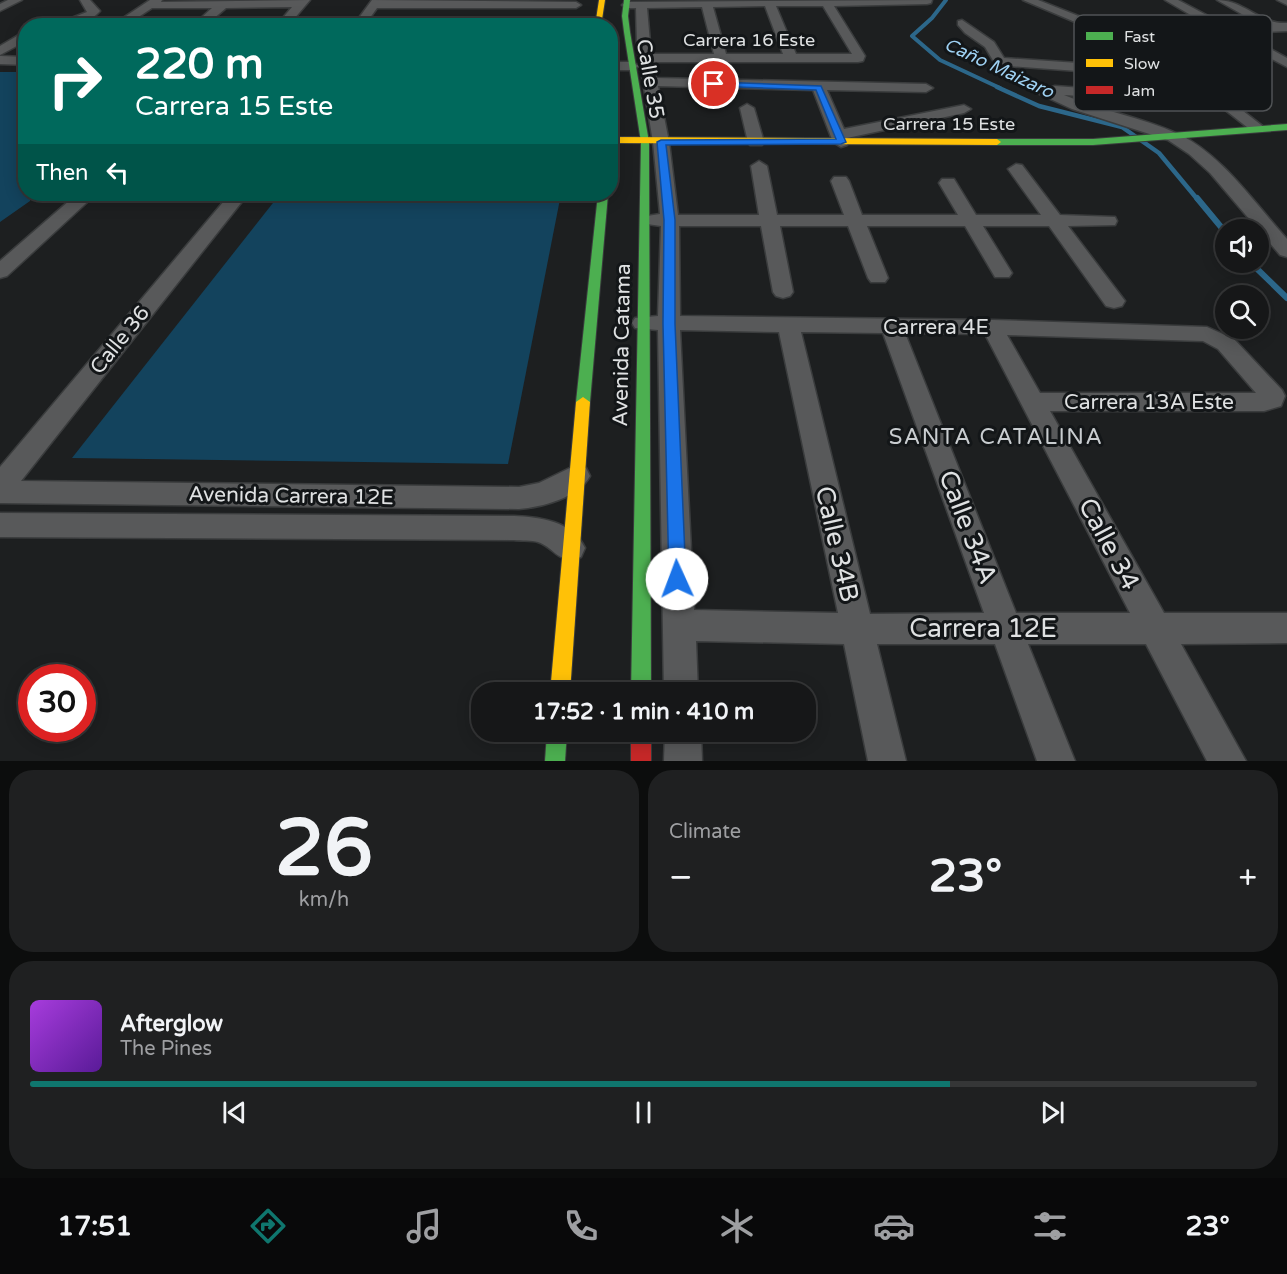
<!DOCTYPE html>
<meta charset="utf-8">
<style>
body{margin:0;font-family:"Varela Round",sans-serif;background:#1f2021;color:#f1f3f6;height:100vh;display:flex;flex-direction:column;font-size:22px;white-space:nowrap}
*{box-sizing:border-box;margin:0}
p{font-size:20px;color:#9e9fa2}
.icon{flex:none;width:33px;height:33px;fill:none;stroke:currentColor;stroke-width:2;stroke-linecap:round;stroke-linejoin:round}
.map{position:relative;height:761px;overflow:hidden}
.side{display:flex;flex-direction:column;gap:9px;padding:9px;background:#0c0d0d;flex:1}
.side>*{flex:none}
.hud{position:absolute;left:18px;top:18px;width:600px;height:183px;border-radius:24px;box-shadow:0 3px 15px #0003,0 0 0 2px #353637;background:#00695c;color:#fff;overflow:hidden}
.fabs{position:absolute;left:1215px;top:219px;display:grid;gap:12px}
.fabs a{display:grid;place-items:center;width:54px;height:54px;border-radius:50%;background:#161718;box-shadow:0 3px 15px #0003,0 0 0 2px #353637;font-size:30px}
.speed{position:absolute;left:18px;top:664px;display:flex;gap:12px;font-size:30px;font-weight:700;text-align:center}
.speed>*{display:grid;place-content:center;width:78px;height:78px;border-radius:50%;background:#161718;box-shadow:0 3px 15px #0003,0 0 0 2px #353637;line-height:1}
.speed .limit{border:9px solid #d22;background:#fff;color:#111}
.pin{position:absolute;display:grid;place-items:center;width:51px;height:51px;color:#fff;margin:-26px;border:3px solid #fff;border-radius:50%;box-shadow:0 2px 6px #0007}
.me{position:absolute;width:66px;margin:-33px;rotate:358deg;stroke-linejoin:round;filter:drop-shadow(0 0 4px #0008)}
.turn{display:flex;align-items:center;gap:21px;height:126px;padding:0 18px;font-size:27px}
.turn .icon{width:78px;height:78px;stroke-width:2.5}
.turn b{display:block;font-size:42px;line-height:51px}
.then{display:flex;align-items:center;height:57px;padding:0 18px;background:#0003;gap:12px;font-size:22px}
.big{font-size:45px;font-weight:800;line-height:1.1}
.side .card{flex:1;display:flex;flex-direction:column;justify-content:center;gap:9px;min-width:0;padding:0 21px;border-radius:24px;background:#1f2021}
.side .dial{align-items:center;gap:0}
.dial b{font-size:78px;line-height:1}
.song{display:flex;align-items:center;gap:18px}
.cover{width:72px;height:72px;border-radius:9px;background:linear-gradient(135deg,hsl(280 70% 55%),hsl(270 70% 35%))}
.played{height:6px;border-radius:3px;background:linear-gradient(90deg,#0f766e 75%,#353637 75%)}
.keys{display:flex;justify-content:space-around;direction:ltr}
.heat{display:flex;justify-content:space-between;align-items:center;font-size:33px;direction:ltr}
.side .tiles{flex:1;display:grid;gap:9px;grid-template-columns:1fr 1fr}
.card:last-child{grid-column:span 2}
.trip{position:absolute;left:471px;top:682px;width:345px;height:60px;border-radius:24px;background:#161718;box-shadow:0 3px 15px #0003,0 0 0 2px #353637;font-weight:800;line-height:60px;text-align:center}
.dock{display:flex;height:96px;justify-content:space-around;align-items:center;background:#09090a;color:#9e9fa2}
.dock .icon{width:42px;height:42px}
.dock .active{color:#0f766e}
.dock b{font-size:27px;color:#f1f3f6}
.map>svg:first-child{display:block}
</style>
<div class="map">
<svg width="1287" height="761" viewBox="0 0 1287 761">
<rect width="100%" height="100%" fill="#1d1f20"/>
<g fill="#13435d">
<path d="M0 72H25L26 194H31L30 201 0 222Z"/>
<path d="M280 194H561L508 464 72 458Z"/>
</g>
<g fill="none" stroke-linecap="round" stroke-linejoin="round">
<path stroke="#2c678a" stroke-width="4" d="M946 0 932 18 912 36 940 60 1000 88"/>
<path stroke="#2c678a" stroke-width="4.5" d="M997 87 1039 106 1122 127 1159 153 1198 200"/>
<g stroke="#2c678a" stroke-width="6">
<path d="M1197 198 1226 233"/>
<path d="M1250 262 1287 298"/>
</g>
<defs>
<g id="street">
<path d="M8 0H22L0 11V4Z"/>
<path d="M80 0H90L100 11C89 24 66 26 51 26L87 12Z"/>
<path d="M150 0H162L161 2 310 0 288 26H276L292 7 226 8 205 26H192L212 8H152L125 26H111Z"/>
<path d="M372 0 576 2 581 5 576 8H377L364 26H353Z"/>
<path d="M932 0 931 3 927 4 834 6 865 56 863 61 858 62H653L656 78 926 84 933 88 926 92 827 90 844 129 964 105 971 109 964 113 847 138 849 142 847 145 841 147 833 142 813 90 658 86 669 142 678 215H759L751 166 759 161 767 166 777 215H844L831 181 834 177H846L849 181 862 215H958L939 183 942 179H954L976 215H1041L1008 169 1016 164 1022 165 1060 215 1115 217 1117 221 1115 225 1068 226 1125 301 1122 306 1114 308 1106 306 1049 226H983L1012 273 1009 277H995L965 226H867L888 278 885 282H871L868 278 848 226H780L793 292 790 296 783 298 776 296 773 292 761 226H679L680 316 992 320 1207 327 1234 339 1282 390 1285 396 1281 406 1264 411H1050L1164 613H1287V643L1181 644 1246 761H1207L1146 644H1028L1075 761H1037L995 644H877L906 761H868L844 644 696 641 698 693H664L658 330 635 328 632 323 635 318 658 316 661 226 647 224 645 220 647 216 660 214 653 142 637 45 636 8H627L622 5 627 2ZM765 6 783 54H726L713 7ZM776 6H823L852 54H796ZM702 7 714 54H651L647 8ZM680 330 779 332 838 613 694 610ZM801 332 883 333 984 613 870 614ZM905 333 985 334 1130 613H1016ZM1007 335 1203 341 1218 349 1256 393H1040Z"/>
<path d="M1023 0H1038L1124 34 1213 28 1165 0H1178L1229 27 1261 25 1217 0C1244 0 1261 25 1287 23V31L1241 33 1287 58V67L1225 34 1138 40 1166 51 1265 128 1262 131H1252L1158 57Z"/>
<path d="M1277 0H1287V5Z"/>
<path d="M962 20 994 42 1004 58 1078 63 1085 67 1078 71 1008 66 1013 71 1049 88 1055 86 1151 93 1153 96 1146 100 1064 95C1101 111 1142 117 1178 134 1221 153 1256 205 1287 239V257L1280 255 1210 173 1189 154 1168 140 1072 109 1003 77 985 47 965 33 958 25V21Z"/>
<path d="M22 33H26V41L0 55V46Z"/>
<path d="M0 56 26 57V65L0 64Z"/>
<path d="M610 62H632L639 66 632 70H610Z"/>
<path d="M747 104 754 108 764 142 762 145H750L748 142 740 108Z"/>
<path d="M77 194H96L7 276 0 278V261Z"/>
<path d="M230 194H248L21 481 519 487 539 483 576 465 586 468 590 476C578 498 542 507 519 509L0 503V467Z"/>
<path d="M0 513 514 516C540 517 572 521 585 548L581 557C557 565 556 548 538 542 532 540 521 541 514 540L0 537Z"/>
<path d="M665 732H701L702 761H664Z"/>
</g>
<g id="fast">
<path d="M624 0H630L628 16 630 32 649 142 651 693H631L641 142 624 32 622 16Z"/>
<path d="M1287 124V130L1093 145H997L993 142 997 139H1093Z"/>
<path d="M598 194H608L590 402 583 407 576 402Z"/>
<path d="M547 732H567L565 761H545Z"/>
</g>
<g id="slow">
<path d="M599 0H605L601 26H595Z"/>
<path d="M610 137 997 139 1001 142 997 145 610 143Z"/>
<path d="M583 397 590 402 570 693H550L576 402Z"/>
</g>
<rect id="jam" x="631" y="732" width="20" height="29"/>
</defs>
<use href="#street" stroke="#3a3c3d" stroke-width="3"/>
<use href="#fast" stroke="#3a3c3d" stroke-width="2"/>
<use href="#slow" stroke="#3a3c3d" stroke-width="2"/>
<use href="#jam" stroke="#3a3c3d" stroke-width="2"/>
<use href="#street" fill="#58595a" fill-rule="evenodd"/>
<use href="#fast" fill="#4caf50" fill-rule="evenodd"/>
<use href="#slow" fill="#ffc107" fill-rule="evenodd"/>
<use href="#jam" fill="#c62828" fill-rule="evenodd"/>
</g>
<path fill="#1a73e8" stroke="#114b97" stroke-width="1.5" d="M714 82 821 86 846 142 841 144 666 145 675 220V324L686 579 684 584 677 587 671 584 669 579 663 324 664 220 657 142 661 140 836 139 816 90 711 86V82Z"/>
<g text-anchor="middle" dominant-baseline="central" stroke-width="6" stroke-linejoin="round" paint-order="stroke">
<g font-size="18" fill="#dfe1e2" stroke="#131618">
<text x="749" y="40">Carrera 16 Este</text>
<text x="949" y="124">Carrera 15 Este</text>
</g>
<g font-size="18" font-style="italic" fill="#9fd2f4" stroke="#131618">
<text transform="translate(999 68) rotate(25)">Caño Maizaro</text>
</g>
<g font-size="21" fill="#dfe1e2" stroke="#131618">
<text transform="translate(650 79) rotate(80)">Calle 35</text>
<text x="936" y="327">Carrera 4E</text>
<text transform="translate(120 340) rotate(-51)">Calle 36</text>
<text transform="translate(622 345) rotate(-89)">Avenida Catama</text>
<text x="1149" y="402">Carrera 13A Este</text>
<text transform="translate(291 496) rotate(1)">Avenida Carrera 12E</text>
</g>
<g font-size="22" letter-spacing="1.5" fill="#c9cdd0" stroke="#131618">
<text x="996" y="437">SANTA CATALINA</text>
</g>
<g font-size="26" fill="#dfe1e2" stroke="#131618">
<text transform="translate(968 527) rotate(69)">Calle 34A</text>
<text transform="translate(837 544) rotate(77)">Calle 34B</text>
<text transform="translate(1109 544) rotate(62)">Calle 34</text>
<text x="983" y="628">Carrera 12E</text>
</g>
</g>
<rect x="1074" y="15" width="198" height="96" rx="9" fill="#131618" stroke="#505355" stroke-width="1.5"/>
<rect x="1086" y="32" width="27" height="8" fill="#4caf50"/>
<rect x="1086" y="59" width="27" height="8" fill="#ffc107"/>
<rect x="1086" y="86" width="27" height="8" fill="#c62828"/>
<g font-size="16" fill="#dfe1e2">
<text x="1124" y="42">Fast</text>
<text x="1124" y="69">Slow</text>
<text x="1124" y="96">Jam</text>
</g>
</svg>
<div class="fabs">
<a><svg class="icon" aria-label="sound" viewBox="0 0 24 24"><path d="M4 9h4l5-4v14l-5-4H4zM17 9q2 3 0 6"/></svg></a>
<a><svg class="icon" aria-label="search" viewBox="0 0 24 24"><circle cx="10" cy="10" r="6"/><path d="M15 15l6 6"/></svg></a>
</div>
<div class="speed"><div class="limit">30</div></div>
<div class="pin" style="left:714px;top:84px;background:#d93025"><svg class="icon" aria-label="arrive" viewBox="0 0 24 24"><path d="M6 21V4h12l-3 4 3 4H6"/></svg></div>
<svg class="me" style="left:677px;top:579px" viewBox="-20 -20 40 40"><circle r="19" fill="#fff"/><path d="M0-13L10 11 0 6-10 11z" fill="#1a73e8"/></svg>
<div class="trip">17:52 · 1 min · 410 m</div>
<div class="hud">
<div class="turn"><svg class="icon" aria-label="right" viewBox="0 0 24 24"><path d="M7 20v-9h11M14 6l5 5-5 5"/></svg><div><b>220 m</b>Carrera 15 Este</div></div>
<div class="then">Then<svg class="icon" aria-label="left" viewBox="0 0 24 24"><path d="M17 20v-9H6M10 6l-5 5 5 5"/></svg></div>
</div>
</div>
<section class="side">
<div class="tiles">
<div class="card dial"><b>26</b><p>km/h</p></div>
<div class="card"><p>Climate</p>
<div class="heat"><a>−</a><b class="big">23°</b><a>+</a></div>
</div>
<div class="card">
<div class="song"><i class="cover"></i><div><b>Afterglow</b><p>The Pines</p></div></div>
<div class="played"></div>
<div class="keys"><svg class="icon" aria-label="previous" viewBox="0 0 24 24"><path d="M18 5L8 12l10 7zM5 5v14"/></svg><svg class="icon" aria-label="pause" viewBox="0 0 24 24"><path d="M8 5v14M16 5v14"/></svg><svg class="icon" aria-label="next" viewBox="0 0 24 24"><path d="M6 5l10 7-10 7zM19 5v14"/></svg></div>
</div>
</div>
</section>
<nav class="dock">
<b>17:51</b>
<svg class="icon active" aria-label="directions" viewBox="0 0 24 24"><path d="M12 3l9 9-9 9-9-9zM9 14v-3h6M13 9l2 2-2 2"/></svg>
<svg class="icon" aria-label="music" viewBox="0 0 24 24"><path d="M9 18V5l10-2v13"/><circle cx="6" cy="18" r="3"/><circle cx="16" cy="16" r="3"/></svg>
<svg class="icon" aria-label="phone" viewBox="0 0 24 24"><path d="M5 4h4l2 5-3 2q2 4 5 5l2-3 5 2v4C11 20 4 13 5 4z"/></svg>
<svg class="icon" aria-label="climate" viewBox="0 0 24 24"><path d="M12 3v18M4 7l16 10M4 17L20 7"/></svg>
<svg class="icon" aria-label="car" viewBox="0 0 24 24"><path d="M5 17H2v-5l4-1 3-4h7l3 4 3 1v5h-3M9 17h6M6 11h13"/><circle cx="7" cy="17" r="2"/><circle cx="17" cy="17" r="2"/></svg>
<svg class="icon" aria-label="filters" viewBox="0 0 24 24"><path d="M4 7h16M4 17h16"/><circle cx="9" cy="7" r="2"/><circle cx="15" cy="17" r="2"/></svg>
<b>23°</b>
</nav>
